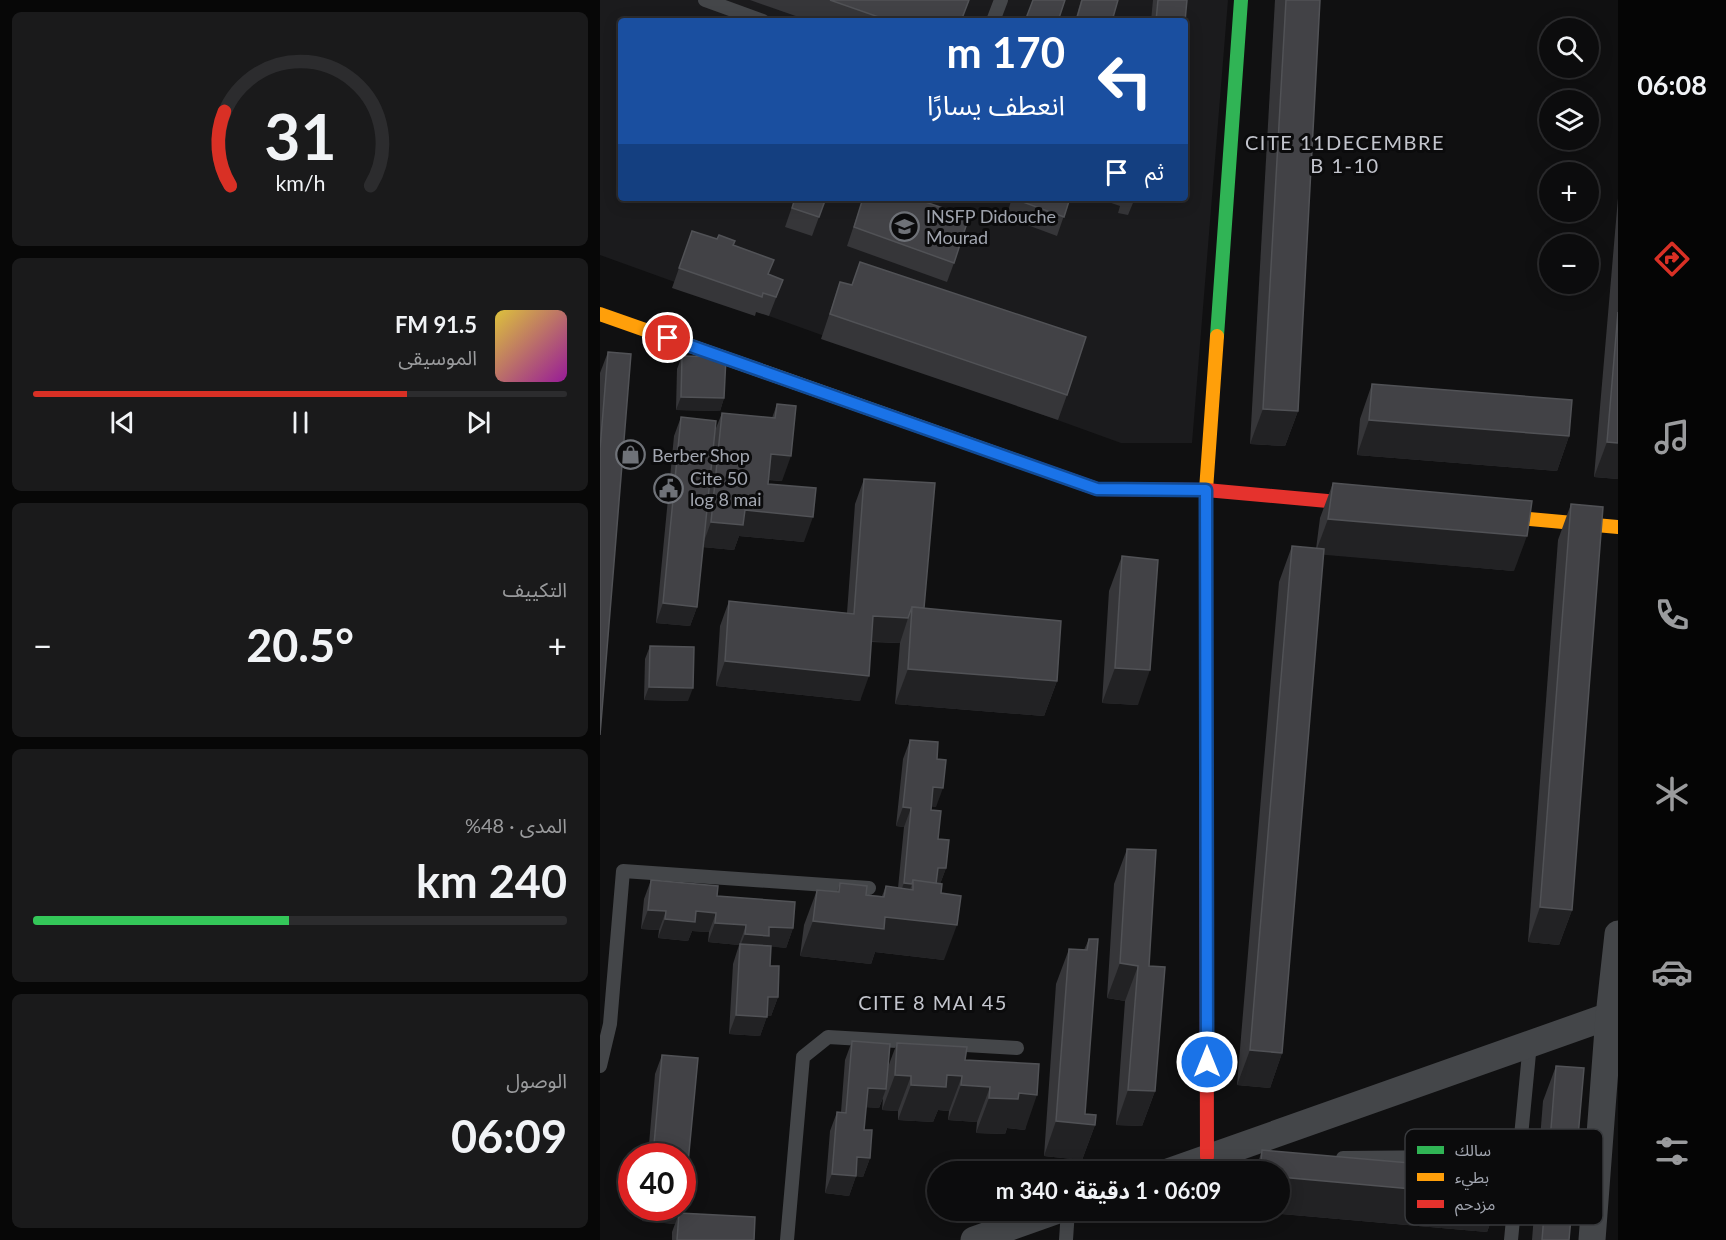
<!DOCTYPE html>
<html lang="ar">
<meta charset="utf-8">
<style>
body{margin:0;font-family:Lato,"Noto Sans Arabic",sans-serif;background:#1a1a1b;color:#f1f3f6;direction:rtl;height:100vh;display:flex;flex-direction:column;font-size:22px;white-space:nowrap}
*{box-sizing:border-box;margin:0}
p{font-size:20px;color:#9a9b9d}
.icon{flex:none;width:33px;height:33px;fill:none;stroke:currentColor;stroke-width:2;stroke-linecap:round;stroke-linejoin:round}
.map{position:relative;flex:1;overflow:hidden;direction:ltr}
.side{display:flex;flex-direction:column;gap:12px;padding:12px;background:#070707;width:600px}
.side>*{flex:none}
.hud{position:absolute;left:18px;top:18px;width:570px;height:183px;border-radius:6px;box-shadow:0 3px 15px #0003,0 0 0 2px #2c2c2e;direction:rtl;background:#1a4fa0;color:#fff;overflow:hidden}
.buttons{position:absolute;left:939px;top:18px;display:grid;gap:12px}
.buttons a{display:grid;place-items:center;width:60px;height:60px;border-radius:50%;background:#0c0c0d;box-shadow:0 3px 15px #0003,0 0 0 2px #2c2c2e;font-size:30px}
.speed{position:absolute;left:18px;top:1143px;display:flex;gap:12px;font-size:30px;font-weight:700;text-align:center}
.speed>*{display:grid;place-content:center;width:78px;height:78px;border-radius:50%;background:#0c0c0d;box-shadow:0 3px 15px #0003,0 0 0 2px #2c2c2e;line-height:1}
.speed .limit{border:9px solid #d22;background:#fff;color:#111}
.pin{position:absolute;display:grid;place-items:center;width:51px;height:51px;color:#fff;margin:-26px;border:3px solid #fff;border-radius:50%;box-shadow:0 2px 6px #0007}
.me{position:absolute;width:66px;margin:-33px;rotate:0deg;stroke-linejoin:round;filter:drop-shadow(0 0 4px #0008)}
.turn{display:flex;align-items:center;gap:21px;height:126px;padding:0 24px;font-size:27px}
.turn .icon{width:78px;height:78px;stroke-width:2.5}
.turn b{display:block;font-size:42px;line-height:51px}
.then{display:flex;align-items:center;height:57px;padding:0 24px;background:#0003;gap:12px;font-size:22px}
.big{font-size:45px;font-weight:700;line-height:1.1}
.side .card{flex:1;display:flex;flex-direction:column;justify-content:center;gap:9px;min-width:0;padding:0 21px;border-radius:9px;background:#1a1a1b}
.side .dial{align-items:center;gap:0}
.dial svg{height:156px;overflow:visible;fill:none;stroke:#2c2c2e;stroke-width:7;stroke-linecap:round;text-anchor:middle}
.dial text{fill:#f1f3f6;stroke:none}
.song{display:flex;align-items:center;gap:18px}
.cover{width:72px;height:72px;border-radius:9px;background:linear-gradient(135deg,hsl(50 70% 55%),hsl(300 70% 35%))}
.played{height:6px;border-radius:3px;background:linear-gradient(90deg,#d93025 70%,#2c2c2e 70%)}
.keys{display:flex;justify-content:space-around;direction:ltr}
.heat{display:flex;justify-content:space-between;align-items:center;font-size:33px;direction:ltr}
.charge{height:9px;border-radius:4px;background:linear-gradient(90deg,#34c759 48%,#2c2c2e 0)}
.trip{position:absolute;left:327px;top:1161px;width:363px;height:60px;border-radius:30px;background:#0c0c0d;box-shadow:0 3px 15px #0003,0 0 0 2px #2c2c2e;font-weight:700;line-height:60px;text-align:center;direction:rtl}
main{display:flex;flex:1;min-height:0}
.dock{display:flex;flex-direction:column;width:108px;justify-content:space-around;align-items:center;background:#050505;color:#9a9b9d}
.dock .icon{width:42px;height:42px}
.dock .selected{color:#d93025}
.dock b{font-size:27px;color:#f1f3f6}
.map>svg:first-child{display:block}
</style>
<main>
<nav class="dock">
<b>06:08</b>
<svg class="icon selected" aria-label="directions" viewBox="0 0 24 24"><path d="M12 3l9 9-9 9-9-9zM9 14v-3h6M13 9l2 2-2 2"/></svg>
<svg class="icon" aria-label="music" viewBox="0 0 24 24"><path d="M9 18V5l10-2v13"/><circle cx="6" cy="18" r="3"/><circle cx="16" cy="16" r="3"/></svg>
<svg class="icon" aria-label="phone" viewBox="0 0 24 24"><path d="M5 4h4l2 5-3 2q2 4 5 5l2-3 5 2v4C11 20 4 13 5 4z"/></svg>
<svg class="icon" aria-label="climate" viewBox="0 0 24 24"><path d="M12 3v18M4 7l16 10M4 17L20 7"/></svg>
<svg class="icon" aria-label="car" viewBox="0 0 24 24"><path d="M5 17H2v-5l4-1 3-4h7l3 4 3 1v5h-3M9 17h6M6 11h13"/><circle cx="7" cy="17" r="2"/><circle cx="17" cy="17" r="2"/></svg>
<svg class="icon" aria-label="filters" viewBox="0 0 24 24"><path d="M4 7h16M4 17h16"/><circle cx="9" cy="7" r="2"/><circle cx="15" cy="17" r="2"/></svg>
</nav>
<div class="map">
<svg width="1018" height="1240" viewBox="0 0 1018 1240">
<rect width="100%" height="100%" fill="#101011"/>
<path fill="#1b1b1d" fill-rule="evenodd" d="M0 0H628L592 443H521L0 255ZM21 21H585V198H21Z"/>
<g fill="none" stroke-linecap="round" stroke-linejoin="round">
<g stroke="#444649" stroke-width="14">
<path d="M105 0 163 21"/>
<path d="M393 21 401 0"/>
<path d="M0 1066 10 1024 23 871 269 888"/>
<path d="M743 1158 854 1157"/>
<path d="M187 1240 203 1057 228 1037 417 1048"/>
<path d="M466 1240 468 1210"/>
<path d="M911 1240 930 1043"/>
</g>
<g stroke="#444649" stroke-width="27">
<path d="M568 1172 1009 1016"/>
<path d="M374 1240 458 1210"/>
<path d="M992 1240 1009 1016 1018 934"/>
</g>
<path stroke="#30b455" stroke-width="14" d="M617 336 641 0"/>
<g stroke="#ff9f0a" stroke-width="14">
<path d="M0 314 429 465"/>
<path d="M885 515 1018 527"/>
<path d="M606 693V490L617 336"/>
</g>
<g stroke="#e5322d" stroke-width="14">
<path d="M429 465 497 489 606 490 771 505"/>
<path d="M606 693 607 1157"/>
</g>
</g>
<g fill="#363639">
<path d="M150 0H369L361 21H210Z"/>
<path d="M481 0H518L512 21H475Z"/>
<path d="M553 0H587L585 21H551Z"/>
<path d="M675 0H720L698 411 685 446 650 444Z"/>
<path d="M195 198H226L212 236 185 227Z"/>
<path d="M263 198 354 263 347 282 247 246Z"/>
<path d="M412 198H470L457 236 406 217Z"/>
<path d="M497 198H535L528 215 518 213 520 206Z"/>
<path d="M1018 198V479L994 477Z"/>
<path d="M92 231 117 239 135 241 134 245 169 274 183 280 169 316 156 312 155 316 72 288Z"/>
<path d="M240 282 467 395 458 420 221 339Z"/>
<path d="M8 352 0 735V373Z"/>
<path d="M82 356 124 398 120 411 76 410 77 369Z"/>
<path d="M772 384 969 436 957 471 757 455 760 419Z"/>
<path d="M177 404 182 481 168 480V484L204 542 139 536 134 550 103 547 97 607 90 626 56 623 74 436 81 417 114 433 122 413 172 418Z"/>
<path d="M264 479 324 608 457 681 444 716 295 704 300 643 271 642 260 701 116 686 120 626 129 601 247 613 255 504Z"/>
<path d="M733 483 914 571 723 554 682 1053 670 1088 637 1085 679 582 692 546 716 549 720 518Z"/>
<path d="M971 504 972 910 959 945 928 942 958 540Z"/>
<path d="M522 556 538 705 502 703 509 591Z"/>
<path d="M50 646 88 701 44 700 45 659Z"/>
<path d="M310 740 337 759 336 807 331 806V810L346 868 340 884 344 960 275 952 271 964 200 956 204 925 217 890 237 892 240 883 266 895 282 896 286 886 298 888 304 827 296 826 303 759Z"/>
<path d="M527 849 549 966 555 1091 542 1126 516 1125 525 1001 507 998 514 884Z"/>
<path d="M51 880 117 896 193 928 186 948 171 946 170 966 178 997 171 1016H167L160 1036 129 1034 133 964 139 945 108 942 109 932 92 931 88 941 58 938 59 930 41 929 44 899Z"/>
<path d="M489 939 485 1114 495 1125 482 1160 444 1156 456 984 469 949 484 950Z"/>
<path d="M252 1041 288 1067 297 1043 365 1060 439 1064 425 1130 407 1128 405 1134 376 1133 377 1122 348 1120 349 1111 338 1110 333 1122 298 1120V1111L282 1110 283 1098 279 1108 266 1107 264 1130 270 1158 263 1177 256 1176 249 1196 225 1193 230 1131 237 1112H241L245 1060Z"/>
<path d="M62 1055 98 1058 84 1205 82 1213 155 1217 154 1240H72V1232L75 1224 42 1221 43 1208H82V1156H48L55 1074Z"/>
<path d="M956 1066 969 1240H932L943 1101Z"/>
<path d="M662 1150 900 1197 887 1232 646 1211 680 1172H655Z"/>
</g>
<g fill="#222224">
<path d="M81 397 124 398 120 411 76 410Z"/>
<path d="M663 409 698 411 685 446 650 444Z"/>
<path d="M769 420 969 436 957 471 757 455Z"/>
<path d="M1007 442 1018 443V479L994 477Z"/>
<path d="M171 454 191 456 182 481 162 479Z"/>
<path d="M145 510 213 517 204 542 139 536 134 550 102 547 111 522Z"/>
<path d="M728 519 927 536 914 571 715 554Z"/>
<path d="M63 603 97 607 90 626 56 623Z"/>
<path d="M273 616 308 618 300 643 264 641Z"/>
<path d="M125 661 269 676 260 701 116 686Z"/>
<path d="M515 668 550 670 538 705 502 703Z"/>
<path d="M308 669 457 681 444 716 295 704Z"/>
<path d="M49 687 93 688 88 701 44 700Z"/>
<path d="M333 787 343 788 336 807 326 806Z"/>
<path d="M303 807 311 808 304 827 296 826Z"/>
<path d="M338 868H346L339 887 329 905Z"/>
<path d="M304 883 312 884 305 903 297 902Z"/>
<path d="M940 907 972 910 959 945 928 942Z"/>
<path d="M48 910 66 911 59 930 41 929Z"/>
<path d="M96 911 116 913 109 932 92 931 88 941 58 938 65 919Z"/>
<path d="M285 917 357 925 344 960 275 952 271 964 200 956 213 921Z"/>
<path d="M115 923 146 925 139 945 108 942Z"/>
<path d="M169 927 193 928 186 948 165 946 139 949 145 934Z"/>
<path d="M520 963 538 966 525 1001 507 998Z"/>
<path d="M168 997H178L171 1016H161Z"/>
<path d="M136 1015 167 1017 160 1036 129 1034Z"/>
<path d="M650 1050 682 1053 670 1088 637 1085Z"/>
<path d="M295 1075 311 1076 298 1111 282 1110Z"/>
<path d="M347 1075 362 1076 349 1111 338 1110 333 1122 298 1120 311 1085Z"/>
<path d="M361 1085 390 1087 377 1122 348 1120Z"/>
<path d="M268 1088 286 1089 279 1108 261 1107Z"/>
<path d="M528 1090 555 1091 542 1126 516 1125Z"/>
<path d="M419 1093 437 1095 425 1130 407 1128 405 1134 376 1133 389 1098Z"/>
<path d="M456 1121 495 1125 482 1160 444 1156Z"/>
<path d="M257 1157 270 1158 263 1177 256 1176 249 1196 225 1193 232 1174Z"/>
<path d="M680 1177 900 1197 887 1232 646 1211 680 1210Z"/>
<path d="M82 1205H84L79 1221V1213L75 1224 42 1221 47 1208H82Z"/>
</g>
<g fill="#424246" stroke="#515256" stroke-width="1.5">
<path d="M230 0H369L361 21H290Z"/>
<path d="M433 0H465L458 21H425Z"/>
<path d="M482 0H518L512 21H476Z"/>
<path d="M558 0H587L585 21H556Z"/>
<path d="M686 0H720L698 411 663 409Z"/>
<path d="M195 198H226L219 217 192 208Z"/>
<path d="M263 198H314L369 217 354 263 254 227Z"/>
<path d="M412 198H470L464 217Z"/>
<path d="M92 231 117 239 119 235 135 241 133 245 174 260 168 274 183 280 176 297 163 293 162 297 79 268Z"/>
<path d="M260 262 486 337 467 395 230 314 240 282 252 285Z"/>
<path d="M1018 312V443L1007 442Z"/>
<path d="M8 352 31 354 0 735V449Z"/>
<path d="M82 356 126 357 124 398 81 397Z"/>
<path d="M772 384 972 400 969 436 769 420Z"/>
<path d="M177 404 196 406 191 456 171 454 168 484 216 488 213 517 145 510 143 525 111 522 122 413 175 418Z"/>
<path d="M81 417 116 421 97 607 63 603Z"/>
<path d="M264 479 335 483 324 608 312 607 308 618 273 616 269 676 125 661 129 601 254 614Z"/>
<path d="M733 483 932 501 927 536 728 519Z"/>
<path d="M971 504 1003 507 972 910 940 907Z"/>
<path d="M692 546 724 549 682 1053 650 1050Z"/>
<path d="M522 556 558 560 550 670 515 668Z"/>
<path d="M312 607 461 621 457 681 308 669Z"/>
<path d="M50 646 94 647 93 688 49 687Z"/>
<path d="M310 740 338 742 337 759 346 760 343 788 333 787 331 810 341 811 338 839 349 840 346 868H338L336 884 313 880 312 884 304 883 311 808 303 807Z"/>
<path d="M527 849 556 850 549 966 565 967 555 1091 528 1090 538 966 520 963Z"/>
<path d="M51 880 118 886 117 896 195 902 193 928 169 927V936L145 934 146 925 115 923 116 913 96 911 95 922 65 919 66 911 48 910Z"/>
<path d="M313 880 342 884 341 893 361 896 357 925 285 917 284 929 213 921 217 890 239 892 240 883 267 886 266 895 284 897 286 886 313 890Z"/>
<path d="M489 939H498L485 1114 496 1115 495 1125 456 1121 469 949 487 950Z"/>
<path d="M140 944 171 946 170 966H179L178 997H168L167 1017 136 1015Z"/>
<path d="M252 1041 290 1044 286 1089 268 1088 264 1130H272L270 1158 257 1157 256 1176 232 1174 237 1112 246 1113Z"/>
<path d="M297 1043 367 1047 365 1060 439 1064 437 1095 419 1093 418 1099 389 1098 390 1087 361 1085 362 1076 347 1075 346 1087 311 1085V1076L295 1075Z"/>
<path d="M62 1055 98 1058 84 1205H82V1156H53Z"/>
<path d="M956 1066 984 1068 969 1240H942Z"/>
<path d="M662 1150 901 1171 900 1197 680 1177V1172H660Z"/>
<path d="M79 1213 155 1217 154 1240H77Z"/>
</g>
<g fill="none" stroke-linecap="round" stroke-linejoin="round">
<defs>
<path id="route" d="M68 338 497 489 606 490 607 1062"/>
</defs>
<use href="#route" stroke="#114b97" stroke-width="15"/>
<use href="#route" stroke="#1a73e8" stroke-width="10"/>
</g>
<defs>
<symbol id="university-ring" viewBox="-11 -11 22 22"><circle r="9.5" fill="#0b0b0c" stroke="#6f7278" stroke-width="1.5"/><path d="M0-5L7-2L0 1L-7-2ZM-4 1L0 2.5L4 1V4Q0 6-4 4Z" fill="#6f7278"/></symbol>
<symbol id="shop-ring" viewBox="-11 -11 22 22"><circle r="9.5" fill="#0b0b0c" stroke="#6f7278" stroke-width="1.5"/><path d="M-5-2.5h2.3a2.7 3.5 0 0 1 5.4 0H5L5.5 6h-11ZM-1.5-2.5h3a1.5 2.3 0 0 0-3 0Z" fill="#6f7278"/></symbol>
<symbol id="civic-ring" viewBox="-11 -11 22 22"><circle r="9.5" fill="#0b0b0c" stroke="#6f7278" stroke-width="1.5"/><path d="M-.6-6.5H3V-4.5H.6V-3L4-1V1h2V6H-6V1h2V-1L-.6-3ZM-1.2 2.5V6h2.4V2.5Z" fill="#6f7278"/></symbol>
</defs>
<g fill-rule="evenodd">
<use href="#university-ring" x="288" y="210" width="33" height="33"/>
<use href="#shop-ring" x="14" y="438" width="33" height="33"/>
<use href="#civic-ring" x="52" y="472" width="33" height="33"/>
</g>
<g text-anchor="middle" dominant-baseline="central" stroke-width="6" stroke-linejoin="round" paint-order="stroke">
<g font-size="18" fill="#a2a6b0" stroke="#0b0b0c" text-anchor="start">
<text x="326" y="216">INSFP Didouche<tspan x="326" dy="21">Mourad</tspan></text>
<text x="52" y="455">Berber Shop</text>
<text x="90" y="478">Cite 50<tspan x="90" dy="21">log 8 mai</tspan></text>
</g>
<g font-size="20" letter-spacing="1.5" fill="#c3c5cd" stroke="#0b0b0c">
<text x="745" y="142">CITE 11DECEMBRE<tspan x="745" dy="23">B 1-10</tspan></text>
<text x="333" y="1002">CITE 8 MAI 45</text>
</g>
</g>
<rect x="805" y="1129" width="198" height="96" rx="9" fill="#0b0b0c" stroke="#383a3d" stroke-width="1.5"/>
<rect x="817" y="1146" width="27" height="8" fill="#30b455"/>
<rect x="817" y="1173" width="27" height="8" fill="#ff9f0a"/>
<rect x="817" y="1200" width="27" height="8" fill="#e5322d"/>
<g font-size="16" fill="#a2a6b0">
<text x="855" y="1156">سالك</text>
<text x="855" y="1183">بطيء</text>
<text x="855" y="1210">مزدحم</text>
</g>
</svg>
<div class="buttons">
<a><svg class="icon" aria-label="search" viewBox="0 0 24 24"><circle cx="10" cy="10" r="6"/><path d="M15 15l6 6"/></svg></a>
<a><svg class="icon" aria-label="layers" viewBox="0 0 24 24"><path d="M12 4l9 5-9 5-9-5zM3 14l9 5 9-5"/></svg></a>
<a>+</a>
<a>−</a>
</div>
<div class="speed"><div class="limit">40</div></div>
<div class="pin" style="left:68px;top:338px;background:#d93025"><svg class="icon" aria-label="arrive" viewBox="0 0 24 24"><path d="M6 21V4h12l-3 4 3 4H6"/></svg></div>
<svg class="me" style="left:607px;top:1062px" viewBox="-20 -20 40 40"><circle r="17" fill="#1a73e8" stroke="#fff" stroke-width="3"/><path d="M0-11L8 9 0 5-8 9z" fill="#fff"/></svg>
<div class="trip">06:09 · 1 دقيقة · 340 m</div>
<div class="hud">
<div class="turn"><svg class="icon" aria-label="left" viewBox="0 0 24 24"><path d="M17 20v-9H6M10 6l-5 5 5 5"/></svg><div><b>170 m</b>انعطف يسارًا</div></div>
<div class="then">ثم<svg class="icon" aria-label="arrive" viewBox="0 0 24 24"><path d="M6 21V4h12l-3 4 3 4H6"/></svg></div>
</div>
</div>
<section class="side">
<div class="card dial"><svg viewBox="0 0 100 80">
<path d="M14 69A42 42 0 1 1 86 69"/>
<path d="M14 69A42 42 0 0 1 11 31" stroke="#d93025"/>
<text x="50" y="56" font-size="32" font-weight="700">31</text>
<text x="50" y="72" font-size="11">km/h</text>
</svg></div>
<div class="card">
<div class="song"><i class="cover"></i><div><b>91.5 FM</b><p>الموسيقى</p></div></div>
<div class="played"></div>
<div class="keys"><svg class="icon" aria-label="previous" viewBox="0 0 24 24"><path d="M18 5L8 12l10 7zM5 5v14"/></svg><svg class="icon" aria-label="pause" viewBox="0 0 24 24"><path d="M8 5v14M16 5v14"/></svg><svg class="icon" aria-label="next" viewBox="0 0 24 24"><path d="M6 5l10 7-10 7zM19 5v14"/></svg></div>
</div>
<div class="card"><p>التكييف</p>
<div class="heat"><a>−</a><b class="big">20.5°</b><a>+</a></div>
</div>
<div class="card"><p>المدى · 48%</p><b class="big">240 km</b><div class="charge"></div></div>
<div class="card"><p>الوصول</p><b class="big">06:09</b></div>
</section>
</main>
